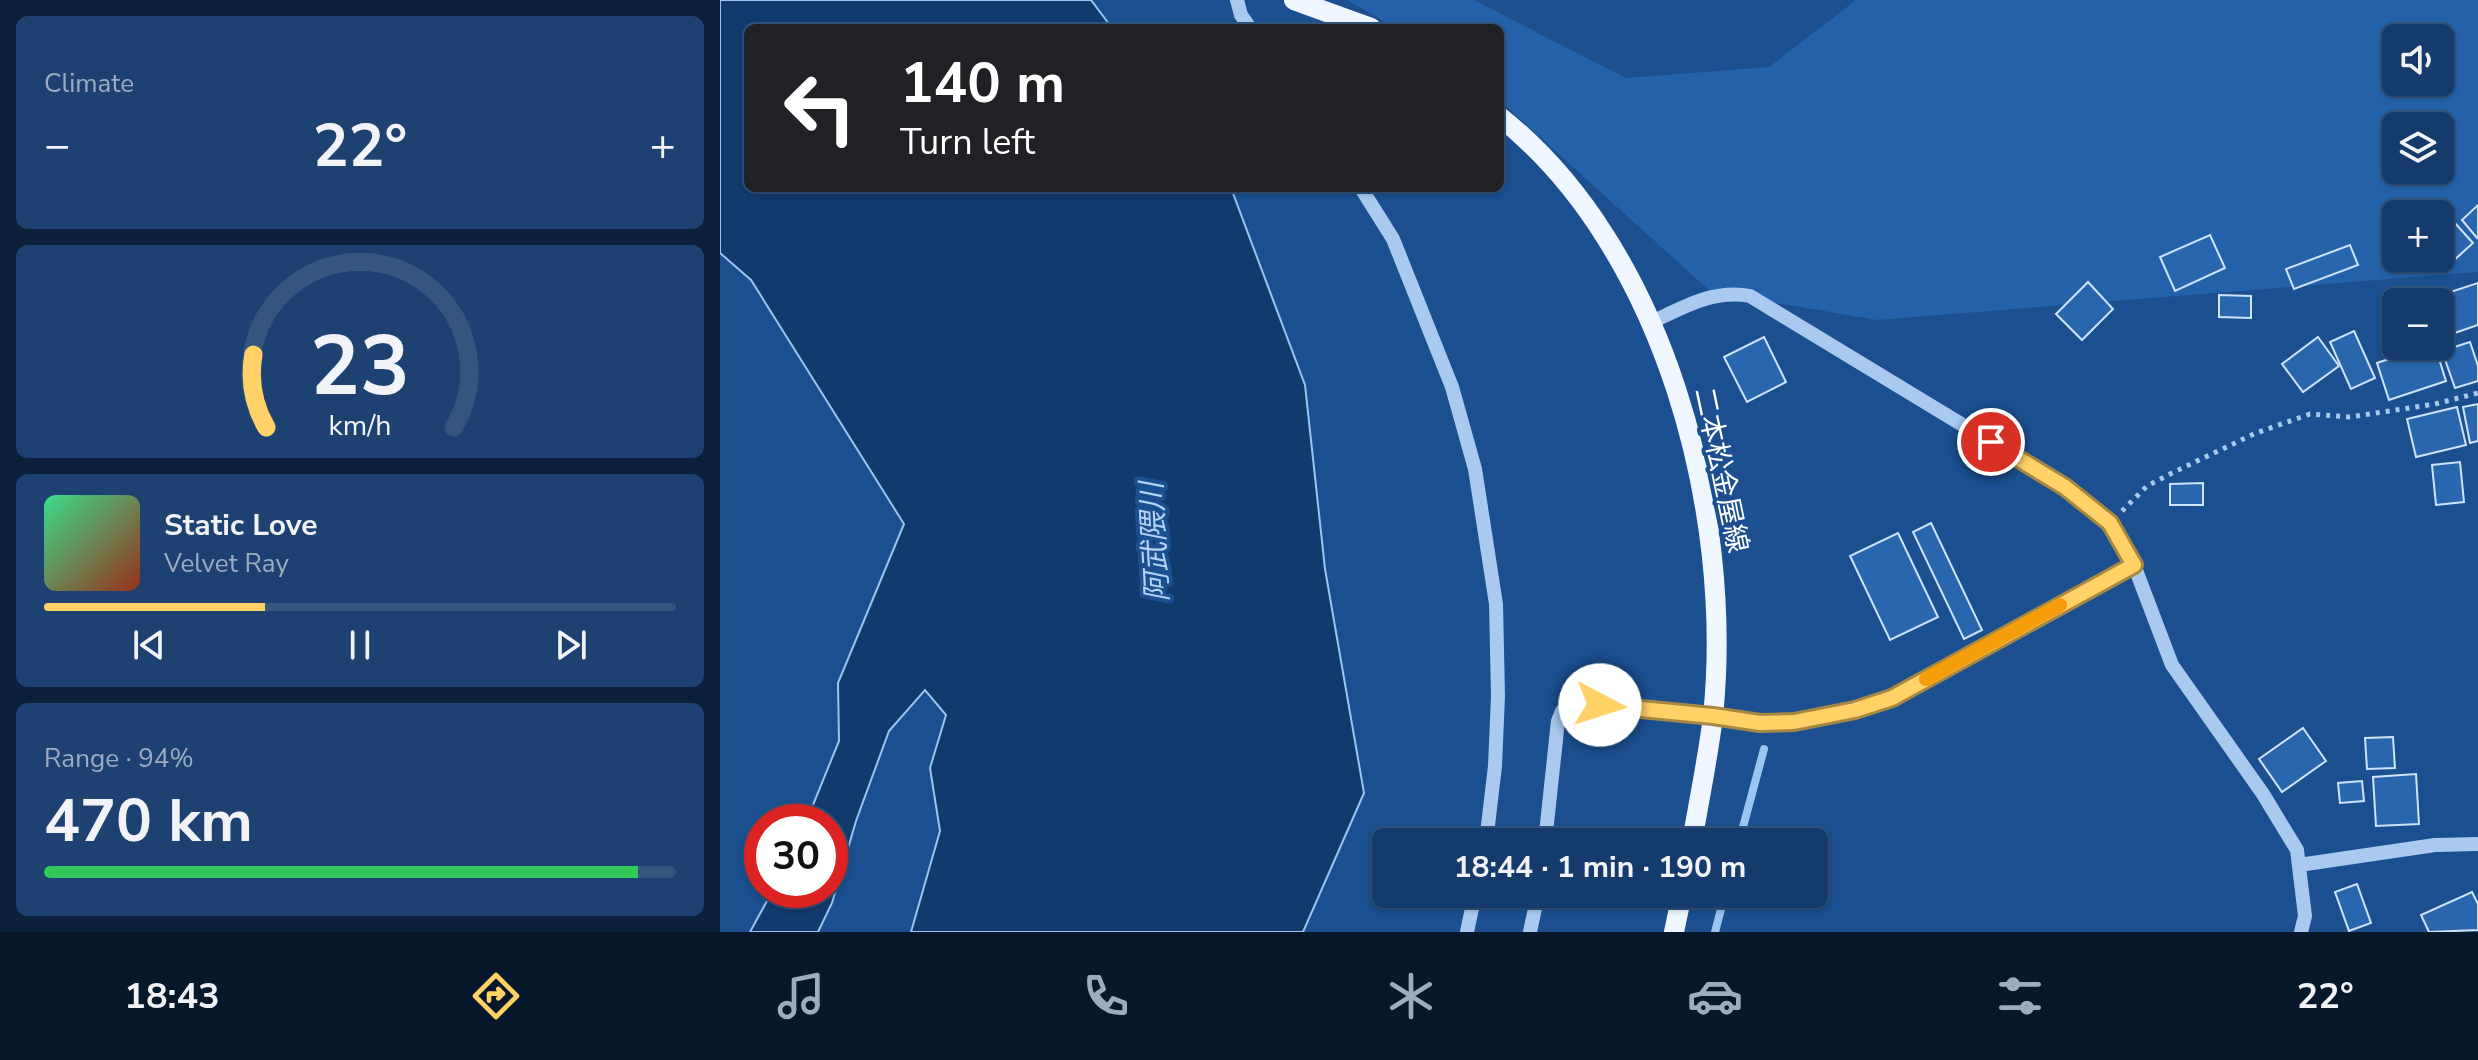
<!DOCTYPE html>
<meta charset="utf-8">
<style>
body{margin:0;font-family:"Nunito Sans","Noto Sans JP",sans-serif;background:#1d4271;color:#f1f3f6;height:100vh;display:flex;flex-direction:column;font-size:30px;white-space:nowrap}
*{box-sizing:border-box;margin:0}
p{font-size:26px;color:#9dadc1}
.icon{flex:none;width:44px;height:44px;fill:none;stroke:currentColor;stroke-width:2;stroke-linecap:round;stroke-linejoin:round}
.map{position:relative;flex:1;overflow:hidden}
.sheet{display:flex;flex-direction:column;gap:16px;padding:16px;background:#0b203b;width:720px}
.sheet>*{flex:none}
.hud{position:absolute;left:24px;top:24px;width:760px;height:168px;border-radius:12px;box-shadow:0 2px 6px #0004,0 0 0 2px #33557e;background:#202124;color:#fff;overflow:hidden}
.tools{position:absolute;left:1662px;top:24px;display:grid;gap:16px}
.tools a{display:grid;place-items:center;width:72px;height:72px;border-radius:12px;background:#143b6b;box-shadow:0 2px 6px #0004,0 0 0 2px #33557e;font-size:40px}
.speed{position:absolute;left:24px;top:804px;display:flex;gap:16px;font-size:40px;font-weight:700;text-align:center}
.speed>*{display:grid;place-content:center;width:104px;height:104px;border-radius:50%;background:#143b6b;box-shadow:0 2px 6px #0004,0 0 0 2px #33557e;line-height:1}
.speed .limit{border:12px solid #d22;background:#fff;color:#111}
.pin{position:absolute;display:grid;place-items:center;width:68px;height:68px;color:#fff;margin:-34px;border:4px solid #fff;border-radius:50%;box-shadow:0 2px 8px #0007}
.me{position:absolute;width:88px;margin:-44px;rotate:95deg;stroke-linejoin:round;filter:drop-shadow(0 0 6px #0008)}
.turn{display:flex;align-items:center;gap:28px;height:168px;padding:0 24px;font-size:36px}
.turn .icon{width:104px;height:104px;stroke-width:2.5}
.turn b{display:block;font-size:56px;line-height:68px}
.big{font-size:60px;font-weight:700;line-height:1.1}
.sheet .tile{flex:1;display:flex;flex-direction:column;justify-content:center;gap:12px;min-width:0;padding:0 28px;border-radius:12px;background:#1d4271}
.sheet .dial{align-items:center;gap:0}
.dial svg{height:208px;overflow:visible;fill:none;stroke:#33557e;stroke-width:7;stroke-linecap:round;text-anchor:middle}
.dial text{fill:#f1f3f6;stroke:none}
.song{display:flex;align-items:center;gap:24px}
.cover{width:96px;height:96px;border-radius:12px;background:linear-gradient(135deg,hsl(150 70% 55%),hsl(10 70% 35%))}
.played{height:8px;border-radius:4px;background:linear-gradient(90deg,#ffd166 35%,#33557e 35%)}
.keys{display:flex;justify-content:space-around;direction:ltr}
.heat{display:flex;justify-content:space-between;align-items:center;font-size:44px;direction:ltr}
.charge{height:12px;border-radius:6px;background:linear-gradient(90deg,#34c759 94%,#33557e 0)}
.trip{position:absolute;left:652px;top:828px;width:456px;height:80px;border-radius:12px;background:#143b6b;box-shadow:0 2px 6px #0004,0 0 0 2px #33557e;font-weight:700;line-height:80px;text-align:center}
.tabs{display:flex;height:128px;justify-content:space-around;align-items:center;background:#08182b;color:#9dadc1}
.tabs .icon{width:56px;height:56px}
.tabs .on{color:#ffd166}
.tabs b{font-size:36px;color:#f1f3f6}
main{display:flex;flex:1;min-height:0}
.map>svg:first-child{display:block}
</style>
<main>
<section class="sheet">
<div class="tile"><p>Climate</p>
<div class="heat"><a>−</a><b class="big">22°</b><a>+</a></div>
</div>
<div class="tile dial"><svg viewBox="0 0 100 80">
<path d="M14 69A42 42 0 1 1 86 69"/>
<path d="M14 69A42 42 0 0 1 9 41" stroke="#ffd166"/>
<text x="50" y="56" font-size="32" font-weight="700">23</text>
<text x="50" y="72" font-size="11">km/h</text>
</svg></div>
<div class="tile">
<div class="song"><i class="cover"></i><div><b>Static Love</b><p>Velvet Ray</p></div></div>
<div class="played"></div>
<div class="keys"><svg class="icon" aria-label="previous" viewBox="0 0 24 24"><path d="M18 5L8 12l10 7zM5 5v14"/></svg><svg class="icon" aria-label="pause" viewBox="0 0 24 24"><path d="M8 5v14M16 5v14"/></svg><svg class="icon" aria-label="next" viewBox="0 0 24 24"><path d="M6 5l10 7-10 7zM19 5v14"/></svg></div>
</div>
<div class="tile"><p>Range · 94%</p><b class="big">470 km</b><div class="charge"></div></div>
</section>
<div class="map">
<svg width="1758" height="932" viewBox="0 0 1758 932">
<rect width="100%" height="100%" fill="#1b4f8f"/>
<path fill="#2461a8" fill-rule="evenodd" d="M627 0H754L906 78 1049 67 1136 0H1758V272L1157 320 991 292 780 101V28H675ZM1676 38H1720V82H1676ZM1676 126H1720V170H1676ZM1676 214H1720V258H1676Z"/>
<path fill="#123a6d" stroke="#9cc4f0" stroke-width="2" d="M0 0H371L392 28H28V188H511L585 385 605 569 644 793 583 932H191L220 831 210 768 226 715 205 690 169 731 136 821 112 903 98 932H30L53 890H110V822H86L119 741 118 683 184 524 31 280 0 253Z"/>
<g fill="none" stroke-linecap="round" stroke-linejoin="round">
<g stroke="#9cc4f0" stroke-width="8">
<path d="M1019 842 1044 749"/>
<path d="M995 932 1005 894"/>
</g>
</g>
<g fill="#2a66ad" stroke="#cfe3fa" stroke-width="2">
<path d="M1758 205V237L1757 238 1742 220Z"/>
<path d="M1734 222 1753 243 1732 262 1720 248V235Z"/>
<path d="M1490 235 1505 268 1455 291 1440 257Z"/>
<path d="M1630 245 1638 265 1574 289 1566 269Z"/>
<path d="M1368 282 1393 309 1362 340 1336 314Z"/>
<path d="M1758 283V325L1720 338V302L1706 300Z"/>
<path d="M1499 295 1531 296V318L1499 317Z"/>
<path d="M1634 331 1655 378 1631 389 1610 342Z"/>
<path d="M1044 337 1066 382 1027 402 1004 357Z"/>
<path d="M1598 337 1619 366 1583 392 1562 364Z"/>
<path d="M1750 342 1758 366V381L1735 388 1722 351Z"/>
<path d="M1708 346H1715L1726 381 1669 400 1657 363Z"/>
<path d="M1758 404V441L1750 443 1743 407Z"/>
<path d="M1737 407 1746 445 1696 457 1687 419Z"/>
<path d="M1740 462 1744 502 1716 505 1712 465Z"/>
<path d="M1483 483V505H1450V484Z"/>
<path d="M1211 523 1262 630 1244 639 1193 532Z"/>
<path d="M1178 533 1218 617 1170 640 1130 556Z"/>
<path d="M1583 728 1606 761 1562 792 1539 759Z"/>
<path d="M1673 737 1675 768 1647 769 1645 738Z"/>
<path d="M1696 774 1699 824 1656 826 1653 777Z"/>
<path d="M1642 781 1644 801 1620 803 1618 783Z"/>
<path d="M1637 884 1651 923 1629 931 1615 892Z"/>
<path d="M1752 892 1758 904V930L1709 932 1701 915Z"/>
</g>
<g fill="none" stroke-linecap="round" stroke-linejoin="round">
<path stroke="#a9c9ee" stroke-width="5" stroke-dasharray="4 6" stroke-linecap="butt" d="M1402 511 1427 486 1456 471 1536 433 1590 414 1630 417 1715 404 1758 393"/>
<g stroke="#a9c9ee" stroke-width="14">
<path d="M517 0 521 15 530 28"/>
<path d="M641 188 673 239 732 387 755 469 776 604 778 696 775 766 766 842"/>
<path d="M932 322C964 307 994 289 1030 296L1345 487 1390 523 1414 565 1452 665 1543 794 1577 850 1585 916 1581 932"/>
<path d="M825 842 838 721 842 711 852 703 993 716 1040 723 1074 722 1135 710 1172 698 1414 565"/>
<path d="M1579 865 1715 845 1758 844"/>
<path d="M747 932 755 894"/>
<path d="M810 932 818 894"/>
</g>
<g stroke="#f0f6ff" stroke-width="20">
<path d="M574 0 651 28"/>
<path d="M780 117C945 248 1014 513 993 716 988 758 979 800 972 842"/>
<path d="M954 932 962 894"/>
</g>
</g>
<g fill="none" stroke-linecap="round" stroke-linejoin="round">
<defs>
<path id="route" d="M880 705 993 716 1040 723 1074 722 1135 710 1172 698 1414 565 1390 523 1345 487 1271 442"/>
</defs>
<use href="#route" stroke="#a68842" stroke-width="20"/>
<use href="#route" stroke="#ffd166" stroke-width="14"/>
<path stroke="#f59e0b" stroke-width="14" d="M1206 679 1340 605"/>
</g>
<g text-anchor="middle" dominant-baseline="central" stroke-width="8" stroke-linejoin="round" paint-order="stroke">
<g font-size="28" fill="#fff" stroke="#1b4f8f">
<text transform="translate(1001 470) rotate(78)">二本松金屋線</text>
</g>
<g font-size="30" font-style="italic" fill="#b5d3f5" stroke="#1b4f8f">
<text transform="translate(435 542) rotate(-93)">阿武隈川</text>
</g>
</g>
</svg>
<div class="tools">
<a><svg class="icon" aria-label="sound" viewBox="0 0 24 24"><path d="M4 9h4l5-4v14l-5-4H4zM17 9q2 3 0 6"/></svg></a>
<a><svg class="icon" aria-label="layers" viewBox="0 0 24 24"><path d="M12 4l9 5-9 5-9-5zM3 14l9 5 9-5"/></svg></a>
<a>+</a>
<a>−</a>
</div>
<div class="speed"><div class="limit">30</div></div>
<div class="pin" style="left:1271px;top:442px;background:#d93025"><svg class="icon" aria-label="arrive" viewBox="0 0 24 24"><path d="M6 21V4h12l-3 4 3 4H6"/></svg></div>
<svg class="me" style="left:880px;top:705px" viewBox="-20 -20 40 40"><circle r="19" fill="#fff"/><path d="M0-13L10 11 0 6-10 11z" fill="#ffd166"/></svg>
<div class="trip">18:44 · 1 min · 190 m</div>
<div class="hud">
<div class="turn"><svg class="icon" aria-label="left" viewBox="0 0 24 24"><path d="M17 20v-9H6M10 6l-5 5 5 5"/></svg><div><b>140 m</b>Turn left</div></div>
</div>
</div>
</main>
<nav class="tabs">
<b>18:43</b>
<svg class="icon on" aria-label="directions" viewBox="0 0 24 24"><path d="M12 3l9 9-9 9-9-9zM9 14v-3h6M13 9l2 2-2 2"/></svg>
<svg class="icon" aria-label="music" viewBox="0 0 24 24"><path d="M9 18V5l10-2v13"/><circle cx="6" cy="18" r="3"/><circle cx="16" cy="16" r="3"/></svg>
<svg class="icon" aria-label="phone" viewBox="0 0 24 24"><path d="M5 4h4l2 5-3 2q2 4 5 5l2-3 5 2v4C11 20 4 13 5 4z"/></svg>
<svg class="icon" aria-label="climate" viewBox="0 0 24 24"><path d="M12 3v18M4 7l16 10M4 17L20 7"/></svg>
<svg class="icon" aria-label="car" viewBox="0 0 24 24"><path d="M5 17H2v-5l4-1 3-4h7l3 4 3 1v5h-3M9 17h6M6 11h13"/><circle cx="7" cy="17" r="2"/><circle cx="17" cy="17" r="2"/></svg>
<svg class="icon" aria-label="filters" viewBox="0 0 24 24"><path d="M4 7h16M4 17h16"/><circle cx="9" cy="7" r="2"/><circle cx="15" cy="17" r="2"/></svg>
<b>22°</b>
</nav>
